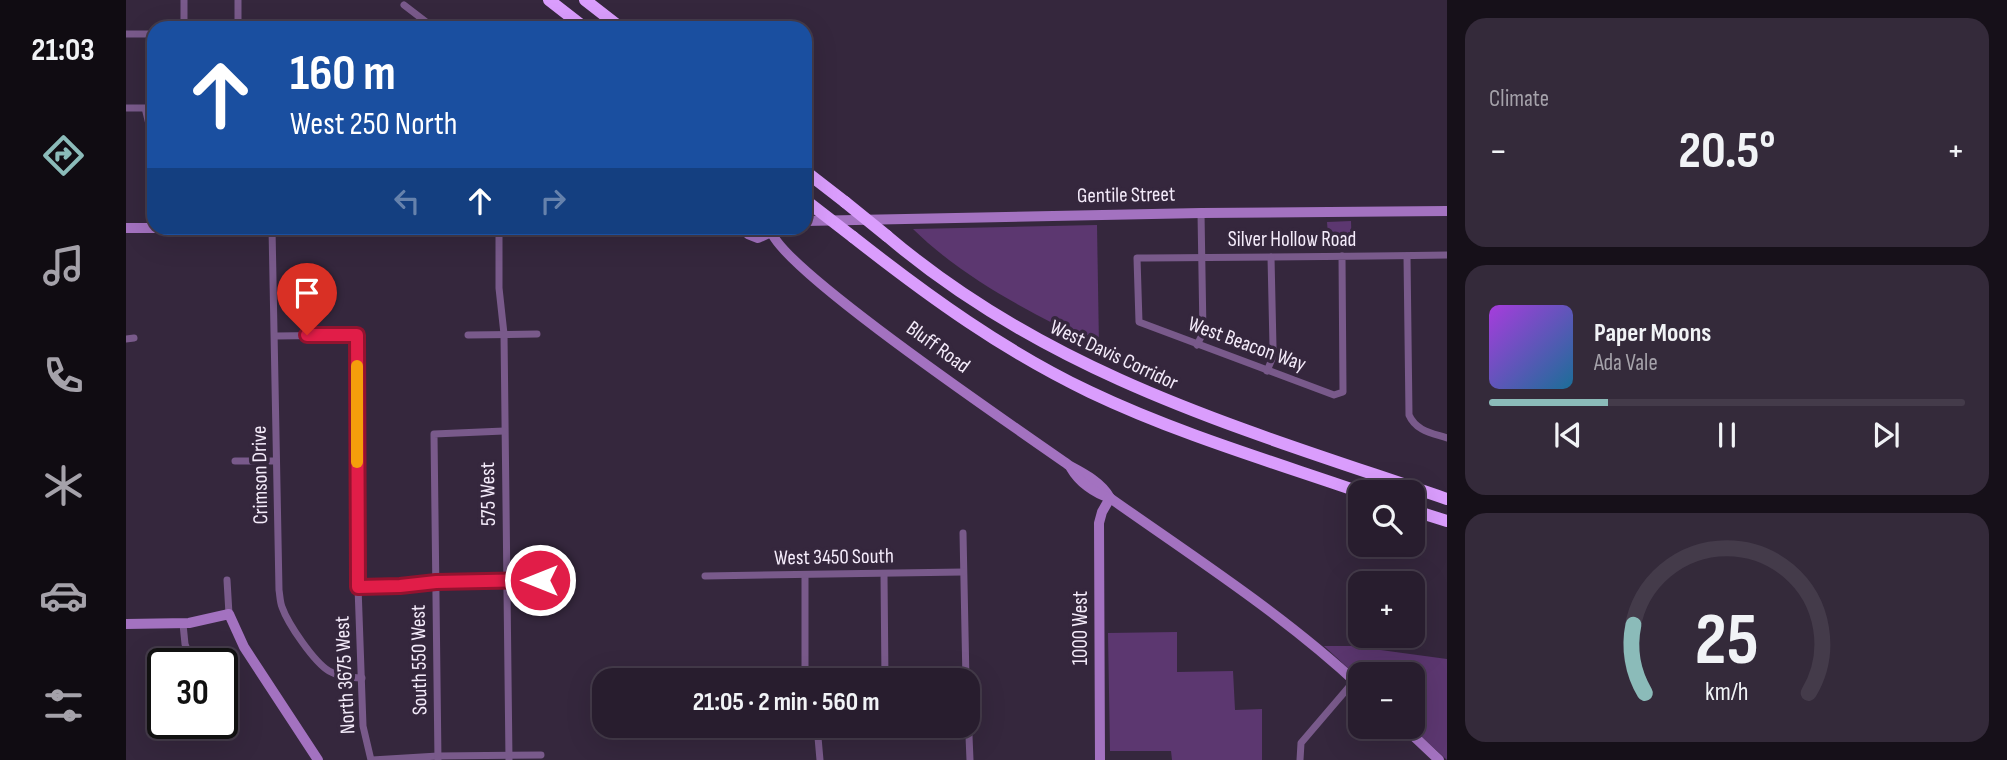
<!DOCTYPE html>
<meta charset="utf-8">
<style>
body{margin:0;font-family:"Sofia Sans Condensed",sans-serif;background:#342a3a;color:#f1f3f6;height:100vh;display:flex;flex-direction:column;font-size:26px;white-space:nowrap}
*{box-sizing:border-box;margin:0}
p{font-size:23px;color:#a5a2aa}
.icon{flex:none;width:38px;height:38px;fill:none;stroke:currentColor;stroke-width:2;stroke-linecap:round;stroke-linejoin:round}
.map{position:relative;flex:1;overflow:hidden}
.side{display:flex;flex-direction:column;gap:18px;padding:18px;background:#161019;width:560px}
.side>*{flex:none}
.guide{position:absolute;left:21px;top:21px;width:665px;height:214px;border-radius:21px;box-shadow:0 7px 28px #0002,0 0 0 2px #443b4a;background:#1a4fa0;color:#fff;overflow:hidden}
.controls{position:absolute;left:1222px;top:480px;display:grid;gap:14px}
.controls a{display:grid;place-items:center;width:77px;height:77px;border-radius:14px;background:#281d2e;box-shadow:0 7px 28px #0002,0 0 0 2px #443b4a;font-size:35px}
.speed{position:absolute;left:21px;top:648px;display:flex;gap:14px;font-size:35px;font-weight:700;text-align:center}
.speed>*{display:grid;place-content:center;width:91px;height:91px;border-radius:50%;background:#281d2e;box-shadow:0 7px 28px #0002,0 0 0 2px #443b4a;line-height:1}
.speed .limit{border:4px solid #111;border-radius:10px;background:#fff;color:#111}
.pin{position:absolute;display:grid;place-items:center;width:60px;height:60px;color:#fff;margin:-72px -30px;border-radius:50% 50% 50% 0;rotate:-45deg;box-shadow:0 0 7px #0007}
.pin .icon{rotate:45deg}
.me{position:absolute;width:77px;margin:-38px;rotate:270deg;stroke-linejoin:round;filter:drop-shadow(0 0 5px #0008)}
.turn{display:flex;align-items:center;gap:24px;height:147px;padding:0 28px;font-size:32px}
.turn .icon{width:91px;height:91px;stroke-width:2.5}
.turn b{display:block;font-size:49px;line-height:60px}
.lanes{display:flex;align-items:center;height:66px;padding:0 28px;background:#0003;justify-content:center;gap:35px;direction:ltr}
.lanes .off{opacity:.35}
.big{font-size:52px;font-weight:700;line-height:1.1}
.side .widget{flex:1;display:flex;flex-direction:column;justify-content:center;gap:10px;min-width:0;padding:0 24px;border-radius:21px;background:#342a3a}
.side .dial{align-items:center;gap:0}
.dial svg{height:182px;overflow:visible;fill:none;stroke:#443b4a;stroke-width:7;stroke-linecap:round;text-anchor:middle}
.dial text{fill:#f1f3f6;stroke:none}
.song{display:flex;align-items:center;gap:21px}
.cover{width:84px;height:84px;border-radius:10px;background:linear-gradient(135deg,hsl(280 70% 55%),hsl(200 70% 35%))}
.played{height:7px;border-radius:4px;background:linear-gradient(90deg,#8bbbb9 25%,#443b4a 25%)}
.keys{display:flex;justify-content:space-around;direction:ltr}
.heat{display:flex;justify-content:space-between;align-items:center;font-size:38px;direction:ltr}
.trip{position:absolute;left:466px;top:668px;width:388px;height:70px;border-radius:21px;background:#281d2e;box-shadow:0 7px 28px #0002,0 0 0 2px #443b4a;font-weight:700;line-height:70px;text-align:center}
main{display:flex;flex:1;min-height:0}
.dock{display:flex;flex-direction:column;width:126px;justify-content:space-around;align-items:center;background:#100c12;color:#a5a2aa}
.dock .icon{width:49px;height:49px}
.dock .active{color:#8bbbb9}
.dock b{font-size:32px;color:#f1f3f6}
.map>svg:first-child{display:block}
</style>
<main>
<nav class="dock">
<b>21:03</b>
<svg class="icon active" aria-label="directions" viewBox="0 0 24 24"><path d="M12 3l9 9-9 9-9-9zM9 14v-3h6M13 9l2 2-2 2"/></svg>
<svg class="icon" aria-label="music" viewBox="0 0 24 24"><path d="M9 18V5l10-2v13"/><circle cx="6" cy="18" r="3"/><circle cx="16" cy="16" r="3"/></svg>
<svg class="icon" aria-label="phone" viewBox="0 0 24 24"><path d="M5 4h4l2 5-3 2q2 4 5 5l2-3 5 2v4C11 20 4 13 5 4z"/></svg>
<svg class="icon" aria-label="climate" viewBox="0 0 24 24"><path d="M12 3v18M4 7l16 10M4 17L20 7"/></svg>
<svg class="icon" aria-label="car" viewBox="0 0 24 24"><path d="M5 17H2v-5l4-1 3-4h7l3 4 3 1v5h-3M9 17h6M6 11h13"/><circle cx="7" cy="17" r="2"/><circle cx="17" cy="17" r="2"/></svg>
<svg class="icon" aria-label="filters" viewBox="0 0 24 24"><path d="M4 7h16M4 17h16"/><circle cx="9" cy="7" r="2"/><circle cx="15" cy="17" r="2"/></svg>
</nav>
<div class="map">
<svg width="1321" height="760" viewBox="0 0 1321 760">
<rect width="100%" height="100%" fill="#35273d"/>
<g fill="#5c3770">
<path d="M1225 221 1226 249H1203L1201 222Z"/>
<path d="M971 225 973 346C907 314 839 280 787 229Z"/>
<path d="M1051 632V672L1107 671 1109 710 1136 709V760H1046L1045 751H984L982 633Z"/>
<path d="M1198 646H1225L1321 659V760L1284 726H1286V674H1234V679Z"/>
</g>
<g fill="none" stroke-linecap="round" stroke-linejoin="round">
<g stroke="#795a8b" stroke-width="7">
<path d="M58 0V28"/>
<path d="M112 0V28"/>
<path d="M278 5 308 28"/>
<path d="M0 34H28"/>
<path d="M0 108H19L28 145"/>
<path d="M146 228 153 590C154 596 154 602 156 607 162 624 188 662 203 671 213 677 224 678 236 678"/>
<path d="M373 228V288L378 334 383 760"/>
<path d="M1216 256 1217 392 1208 395 1013 322 1011 258C1115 257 1218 257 1321 255"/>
<path d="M1281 256 1283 415C1290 431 1306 433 1321 438"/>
<path d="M342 335 411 334"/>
<path d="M150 336 231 335 232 587 237 726 245 760"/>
<path d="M0 339 8 338"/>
<path d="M1071 345 1077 333 1075 213"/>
<path d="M1141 371 1146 359 1147 347 1145 257"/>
<path d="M109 461H150"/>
<path d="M837 533 840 681"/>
<path d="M758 574 759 681"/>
<path d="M679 575V672L681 681"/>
<path d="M579 576 837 572"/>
<path d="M101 580 103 614"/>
<path d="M232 587 274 586 310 582 414 580"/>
<path d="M57 624 59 644 66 663"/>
<path d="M618 672H679"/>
<path d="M96 709 101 715"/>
<path d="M842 712 844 760"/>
<path d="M691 726 694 760"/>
<path d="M246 760 312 756 415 755"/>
<path d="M312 760 308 434 378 431"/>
<path d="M1174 760 1175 743 1228 681"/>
</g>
<g stroke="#a372c0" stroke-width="10">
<path d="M679 221 1075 213 1321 211"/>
<path d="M0 228H45"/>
<path d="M618 228 622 234 632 238 641 234 646 228"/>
<path d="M645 230C651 267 899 434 944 466 959 474 976 483 984 498"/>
<path d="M945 468C953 482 968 493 984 498 1069 558 1158 615 1234 686"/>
<path d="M0 624 63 623 103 614 118 647 192 760"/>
<path d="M1277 726 1313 760"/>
<path d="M974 760 973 523 976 512 984 498"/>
</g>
<g stroke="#da9dfd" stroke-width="12">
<path d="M423 0 459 28"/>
<path d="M459 0 495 28"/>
<path d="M679 171 719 202"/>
<path d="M761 236C927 377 1120 430 1321 499"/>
<path d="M727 237C802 296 878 351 964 392 1050 433 1144 461 1234 492"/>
<path d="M1286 510 1321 521"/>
</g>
<g stroke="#da9dfd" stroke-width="12">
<path d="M719 202 761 236"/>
<path d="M683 203 727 237"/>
</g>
</g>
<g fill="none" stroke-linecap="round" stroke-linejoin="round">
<defs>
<path id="route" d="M181 335H231L232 587 274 586 310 582 414 580"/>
</defs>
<use href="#route" stroke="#92132f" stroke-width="18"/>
<use href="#route" stroke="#e11d48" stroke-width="12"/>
<path stroke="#f59e0b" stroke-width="12" d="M231 366V462"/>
</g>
<g text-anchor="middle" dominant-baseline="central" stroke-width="7" stroke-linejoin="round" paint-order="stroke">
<g font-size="21" fill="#f4ebfa" stroke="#35273d">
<text transform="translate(1000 195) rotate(-1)">Gentile Street</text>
<text x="1166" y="239">Silver Hollow Road</text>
<text transform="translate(1121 344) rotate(20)">West Beacon Way</text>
<text transform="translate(812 347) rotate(36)">Bluff Road</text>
<text transform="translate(988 355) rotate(25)">West Davis Corridor</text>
<text transform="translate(134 475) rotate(-91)">Crimson Drive</text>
<text transform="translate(362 494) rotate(-91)">575 West</text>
<text transform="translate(708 557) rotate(-1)">West 3450 South</text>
<text transform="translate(954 628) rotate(-90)">1000 West</text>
<text transform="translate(293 660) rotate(-91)">South 550 West</text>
<text transform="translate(219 675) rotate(-93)">North 3675 West</text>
</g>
</g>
</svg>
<div class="controls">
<a><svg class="icon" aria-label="search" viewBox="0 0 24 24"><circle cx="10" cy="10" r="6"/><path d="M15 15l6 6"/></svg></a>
<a>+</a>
<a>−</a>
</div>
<div class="speed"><div class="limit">30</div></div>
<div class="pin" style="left:181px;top:335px;background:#d93025"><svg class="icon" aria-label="arrive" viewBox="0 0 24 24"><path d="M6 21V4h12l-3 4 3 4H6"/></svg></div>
<svg class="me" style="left:414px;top:580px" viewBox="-20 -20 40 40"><circle r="17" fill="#e11d48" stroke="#fff" stroke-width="3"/><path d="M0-11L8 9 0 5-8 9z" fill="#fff"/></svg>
<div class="trip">21:05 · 2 min · 560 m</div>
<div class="guide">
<div class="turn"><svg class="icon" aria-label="ahead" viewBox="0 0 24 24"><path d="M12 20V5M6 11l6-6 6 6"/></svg><div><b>160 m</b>West 250 North</div></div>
<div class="lanes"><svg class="icon off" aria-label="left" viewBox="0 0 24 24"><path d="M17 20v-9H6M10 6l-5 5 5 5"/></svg><svg class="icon" aria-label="ahead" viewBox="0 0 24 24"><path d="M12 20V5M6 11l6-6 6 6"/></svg><svg class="icon off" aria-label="right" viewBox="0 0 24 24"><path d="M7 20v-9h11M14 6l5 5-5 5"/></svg></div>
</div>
</div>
<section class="side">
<div class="widget"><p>Climate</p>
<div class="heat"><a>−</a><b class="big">20.5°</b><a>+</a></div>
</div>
<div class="widget">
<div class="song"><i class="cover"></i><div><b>Paper Moons</b><p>Ada Vale</p></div></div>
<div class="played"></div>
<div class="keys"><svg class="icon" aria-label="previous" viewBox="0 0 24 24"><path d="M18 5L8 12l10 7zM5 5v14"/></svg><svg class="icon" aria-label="pause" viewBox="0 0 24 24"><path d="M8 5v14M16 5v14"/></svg><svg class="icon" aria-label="next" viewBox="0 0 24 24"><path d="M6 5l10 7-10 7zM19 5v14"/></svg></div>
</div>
<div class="widget dial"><svg viewBox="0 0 100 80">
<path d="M14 69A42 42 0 1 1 86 69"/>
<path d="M14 69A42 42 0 0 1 9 39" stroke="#8bbbb9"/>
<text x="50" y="56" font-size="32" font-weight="700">25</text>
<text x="50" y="72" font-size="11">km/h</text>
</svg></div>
</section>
</main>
